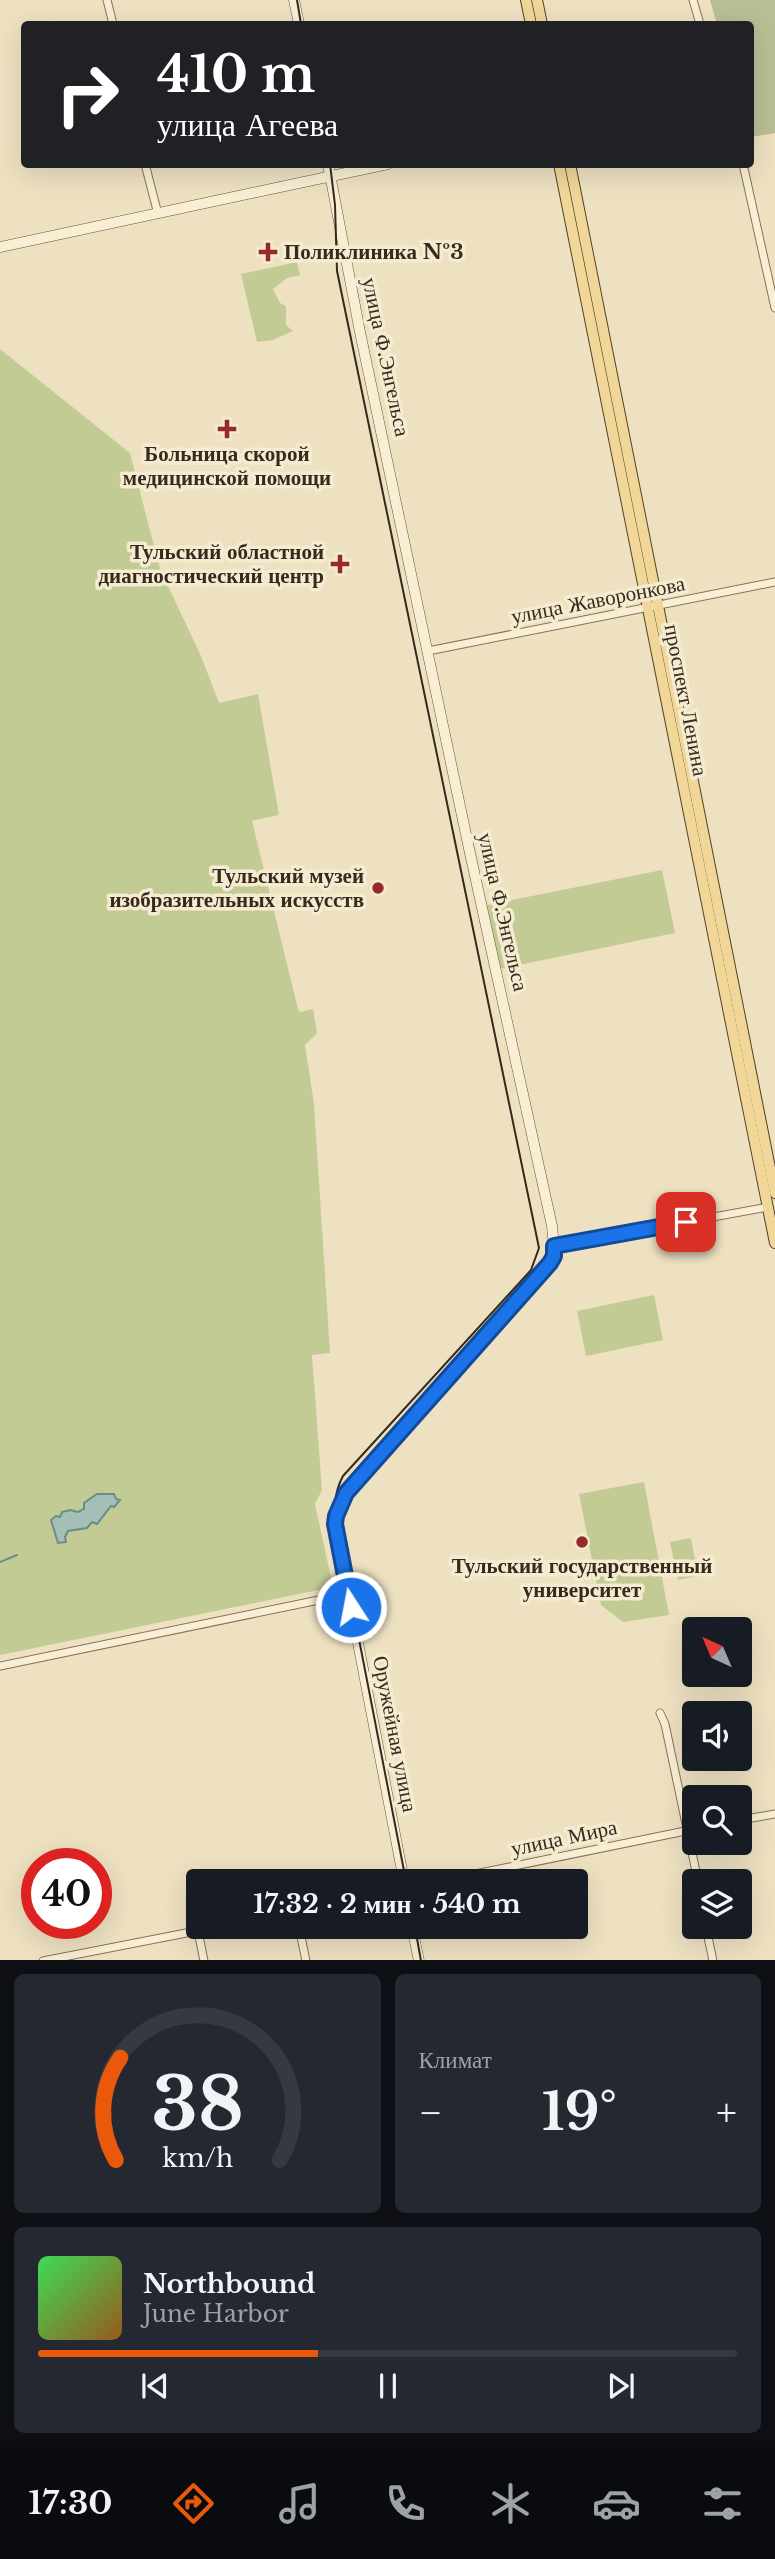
<!DOCTYPE html>
<html lang="ru">
<meta charset="utf-8">
<style>
body{margin:0;font-family:"Libre Baskerville",serif;background:#242831;color:#f1f3f6;height:100vh;display:flex;flex-direction:column;font-size:26px;white-space:nowrap}
*{box-sizing:border-box;margin:0}
p{font-size:23px;color:#9ea1a6}
.icon{flex:none;width:38px;height:38px;fill:none;stroke:currentColor;stroke-width:2;stroke-linecap:round;stroke-linejoin:round}
.map{position:relative;height:1960px;overflow:hidden}
.side{display:flex;flex-direction:column;gap:14px;padding:14px;background:#0d0f14;flex:1}
.side>*{flex:none}
.top-card{position:absolute;left:21px;top:21px;width:733px;height:147px;border-radius:7px;box-shadow:0 7px 28px #0002;background:#202124;color:#fff;overflow:hidden}
.needle{width:46px;rotate:316deg}
.controls{position:absolute;left:682px;top:1617px;display:grid;gap:14px}
.controls a{display:grid;place-items:center;width:70px;height:70px;border-radius:7px;background:#171b24;box-shadow:0 7px 28px #0002;font-size:35px}
.speed{position:absolute;left:21px;top:1848px;display:flex;gap:14px;font-size:35px;font-weight:700;text-align:center}
.speed>*{display:grid;place-content:center;width:91px;height:91px;border-radius:50%;background:#171b24;box-shadow:0 7px 28px #0002;line-height:1}
.speed .limit{border:10px solid #d22;background:#fff;color:#111}
.pin{position:absolute;display:grid;place-items:center;width:60px;height:60px;color:#fff;margin:-30px;border-radius:14px;box-shadow:0 4px 10px #0006}
.me{position:absolute;width:77px;margin:-38px;rotate:349deg;stroke-linejoin:round;filter:drop-shadow(0 0 5px #0008)}
.turn{display:flex;align-items:center;gap:24px;height:147px;padding:0 21px;font-size:32px}
.turn .icon{width:91px;height:91px;stroke-width:2.5}
.turn b{display:block;font-size:49px;line-height:60px}
.big{font-size:52px;font-weight:800;line-height:1.1}
.side .tile{flex:1;display:flex;flex-direction:column;justify-content:center;gap:10px;min-width:0;padding:0 24px;border-radius:10px;background:#242831}
.side .dial{align-items:center;gap:0}
.dial svg{height:182px;overflow:visible;fill:none;stroke:#363941;stroke-width:7;stroke-linecap:round;text-anchor:middle}
.dial text{fill:#f1f3f6;stroke:none}
.song{display:flex;align-items:center;gap:21px}
.cover{width:84px;height:84px;border-radius:10px;background:linear-gradient(135deg,hsl(130 70% 55%),hsl(30 70% 35%))}
.played{height:7px;border-radius:4px;background:linear-gradient(90deg,#ea580c 40%,#363941 40%)}
.keys{display:flex;justify-content:space-around;direction:ltr}
.heat{display:flex;justify-content:space-between;align-items:center;font-size:38px;direction:ltr}
.side .tiles{flex:1;display:grid;gap:14px;grid-template-columns:1fr 1fr}
.tile:last-child{grid-column:span 2}
.trip{position:absolute;left:186px;top:1869px;width:402px;height:70px;border-radius:7px;background:#171b24;box-shadow:0 7px 28px #0002;font-weight:800;line-height:70px;text-align:center}
.dock{display:flex;height:112px;justify-content:space-around;align-items:center;background:#090b0e;color:#9ea1a6}
.dock .icon{width:49px;height:49px}
.dock .active{color:#ea580c}
.dock b{font-size:32px;color:#f1f3f6}
.map>svg:first-child{display:block}
</style>
<div class="map">
<svg width="775" height="1961" viewBox="0 0 775 1961">
<rect width="100%" height="100%" fill="#ede1c1"/>
<g fill="#c3cb95">
<path d="M297 262 300 275 287 278 273 289 280 303 286 306V325L293 331 273 340 257 342 241 274Z"/>
<path d="M0 349 130 453 160 569 201 656 219 703 258 694 279 815 252 821 298 1009 300 1012 313 1009 317 1033 305 1045 314 1104 330 1353 312 1355 322 1490 315 1504 333 1587 0 1655Z"/>
<path d="M662 870 675 933 500 969 487 905Z"/>
<path d="M654 1295 663 1340 586 1356 577 1311Z"/>
<path d="M644 1482 669 1615 623 1622 601 1605 579 1494Z"/>
<path d="M691 1538 698 1576 678 1580 670 1542Z"/>
</g>
<path fill="#b9bf94" d="M710 0H775V133L751 137V24H717Z"/>
<path fill="#a3bfb8" stroke="#6b8d85" stroke-width="2" d="M97 1494H114L116 1499 120 1500 114 1507 111 1506 97 1524 92 1522 87 1528 68 1531 65 1537 66 1542 58 1543 51 1520 56 1516 60 1517 62 1512 70 1510 78 1512 84 1509V1503Z"/>
<g fill="none" stroke-linecap="round" stroke-linejoin="round">
<path stroke="#6b8d85" stroke-width="2" d="M0 1562 17 1555"/>
<defs>
<g id="street">
<path d="M107 0 113 24"/>
<path d="M693 0 700 24"/>
<path d="M145 164 158 214"/>
<path d="M743 164 775 308"/>
<path d="M428 651 775 582"/>
<path d="M554 1246 768 1207"/>
<path d="M0 1666 348 1594"/>
<path d="M660 1713 665 1724 698 1881"/>
<path d="M740 1820 775 1814"/>
<path d="M441 1881 695 1829"/>
<path d="M299 1927 306 1961"/>
<path d="M706 1927 713 1961"/>
<path d="M198 1931 204 1961"/>
<path d="M43 1961 217 1927"/>
</g>
<g id="secondary">
<path d="M294 0 299 24"/>
<path d="M328 164 360 332 468 844 552 1226C553 1239 556 1251 550 1263L360 1475C348 1490 337 1504 335 1524L404 1881"/>
<path d="M0 247 388 164"/>
<path d="M412 1927 419 1961"/>
</g>
<g id="primary">
<path d="M526 0 531 24"/>
<path d="M537 0 542 24"/>
<path d="M559 164 775 1243"/>
<path d="M570 164C641 507 705 851 775 1193"/>
</g>
</defs>
<use href="#street" stroke="#867259" stroke-width="9"/>
<use href="#secondary" stroke="#67533c" stroke-width="11"/>
<use href="#primary" stroke="#53402d" stroke-width="12"/>
<use href="#street" stroke="#f8eed4" stroke-width="7"/>
<use href="#secondary" stroke="#f8eed4" stroke-width="10"/>
<use href="#primary" stroke="#f0d798" stroke-width="10"/>
<g stroke="#36291d" stroke-width="2">
<path d="M297 0 301 24"/>
<path d="M330 164 335 205 337 271 539 1248 531 1270 343 1476C334 1493 334 1507 337 1526L406 1881"/>
<path d="M415 1927 421 1961"/>
</g>
</g>
<g fill="none" stroke-linecap="round" stroke-linejoin="round">
<defs>
<path id="route" d="M351 1607 335 1524 336 1516 346 1493 550 1263 554 1256V1246L686 1222"/>
</defs>
<use href="#route" stroke="#114b97" stroke-width="18"/>
<use href="#route" stroke="#1a73e8" stroke-width="12"/>
</g>
<g fill="#942b2a" stroke="#f4ebd0" stroke-width="2.5">
<path d="M264.5 241.5h7v7h7v7h-7v7h-7v-7h-7v-7h7z"/>
<path d="M223.5 418.5h7v7h7v7h-7v7h-7v-7h-7v-7h7z"/>
<path d="M336.5 553.5h7v7h7v7h-7v7h-7v-7h-7v-7h7z"/>
<circle cx="378" cy="888" r="7"/>
<circle cx="582" cy="1542" r="7"/>
</g>
<g text-anchor="middle" dominant-baseline="central" stroke-width="7" stroke-linejoin="round" paint-order="stroke">
<g font-size="21" font-weight="bold" fill="#36291d" stroke="#f4ebd0">
<text x="284" y="252" text-anchor="start">Поликлиника №3</text>
<text x="227" y="454">Больница скорой<tspan x="227" dy="24">медицинской помощи</tspan></text>
<text x="324" y="552" text-anchor="end">Тульский областной<tspan x="324" dy="24">диагностический центр</tspan></text>
<text x="364" y="876" text-anchor="end">Тульский музей<tspan x="364" dy="24">изобразительных искусств</tspan></text>
<text x="582" y="1566">Тульский государственный<tspan x="582" dy="24">университет</tspan></text>
</g>
<g font-size="21" fill="#36291d" stroke="#f4ebd0">
<text transform="translate(386 357) rotate(78)">улица Ф.Энгельса</text>
<text transform="translate(598 600) rotate(-11)">улица Жаворонкова</text>
<text transform="translate(686 700) rotate(79)">проспект Ленина</text>
<text transform="translate(503 912) rotate(77)">улица Ф.Энгельса</text>
<text transform="translate(395 1734) rotate(79)">Оружейная улица</text>
<text transform="translate(564 1838) rotate(-12)">улица Мира</text>
</g>
</g>
</svg>
<div class="controls">
<a><svg class="needle" viewBox="-14 -14 28 28"><path d="M0-13l5 13h-10z" fill="#e53935"/><path d="M0 13l5-13h-10z" fill="#9ea1a6"/></svg></a>
<a><svg class="icon" aria-label="sound" viewBox="0 0 24 24"><path d="M4 9h4l5-4v14l-5-4H4zM17 9q2 3 0 6"/></svg></a>
<a><svg class="icon" aria-label="search" viewBox="0 0 24 24"><circle cx="10" cy="10" r="6"/><path d="M15 15l6 6"/></svg></a>
<a><svg class="icon" aria-label="layers" viewBox="0 0 24 24"><path d="M12 4l9 5-9 5-9-5zM3 14l9 5 9-5"/></svg></a>
</div>
<div class="speed"><div class="limit">40</div></div>
<div class="pin" style="left:686px;top:1222px;background:#d93025"><svg class="icon" aria-label="arrive" viewBox="0 0 24 24"><path d="M6 21V4h12l-3 4 3 4H6"/></svg></div>
<svg class="me" style="left:351px;top:1607px" viewBox="-20 -20 40 40"><circle r="17" fill="#1a73e8" stroke="#fff" stroke-width="3"/><path d="M0-11L8 9 0 5-8 9z" fill="#fff"/></svg>
<div class="trip">17:32 · 2 мин · 540 m</div>
<div class="top-card">
<div class="turn"><svg class="icon" aria-label="right" viewBox="0 0 24 24"><path d="M7 20v-9h11M14 6l5 5-5 5"/></svg><div><b>410 m</b>улица Агеева</div></div>
</div>
</div>
<section class="side">
<div class="tiles">
<div class="tile dial"><svg viewBox="0 0 100 80">
<path d="M14 69A42 42 0 1 1 86 69"/>
<path d="M14 69A42 42 0 0 1 16 24" stroke="#ea580c"/>
<text x="50" y="56" font-size="32" font-weight="700">38</text>
<text x="50" y="72" font-size="11">km/h</text>
</svg></div>
<div class="tile"><p>Климат</p>
<div class="heat"><a>−</a><b class="big">19°</b><a>+</a></div>
</div>
<div class="tile">
<div class="song"><i class="cover"></i><div><b>Northbound</b><p>June Harbor</p></div></div>
<div class="played"></div>
<div class="keys"><svg class="icon" aria-label="previous" viewBox="0 0 24 24"><path d="M18 5L8 12l10 7zM5 5v14"/></svg><svg class="icon" aria-label="pause" viewBox="0 0 24 24"><path d="M8 5v14M16 5v14"/></svg><svg class="icon" aria-label="next" viewBox="0 0 24 24"><path d="M6 5l10 7-10 7zM19 5v14"/></svg></div>
</div>
</div>
</section>
<nav class="dock">
<b>17:30</b>
<svg class="icon active" aria-label="directions" viewBox="0 0 24 24"><path d="M12 3l9 9-9 9-9-9zM9 14v-3h6M13 9l2 2-2 2"/></svg>
<svg class="icon" aria-label="music" viewBox="0 0 24 24"><path d="M9 18V5l10-2v13"/><circle cx="6" cy="18" r="3"/><circle cx="16" cy="16" r="3"/></svg>
<svg class="icon" aria-label="phone" viewBox="0 0 24 24"><path d="M5 4h4l2 5-3 2q2 4 5 5l2-3 5 2v4C11 20 4 13 5 4z"/></svg>
<svg class="icon" aria-label="climate" viewBox="0 0 24 24"><path d="M12 3v18M4 7l16 10M4 17L20 7"/></svg>
<svg class="icon" aria-label="car" viewBox="0 0 24 24"><path d="M5 17H2v-5l4-1 3-4h7l3 4 3 1v5h-3M9 17h6M6 11h13"/><circle cx="7" cy="17" r="2"/><circle cx="17" cy="17" r="2"/></svg>
<svg class="icon" aria-label="filters" viewBox="0 0 24 24"><path d="M4 7h16M4 17h16"/><circle cx="9" cy="7" r="2"/><circle cx="15" cy="17" r="2"/></svg>
</nav>
